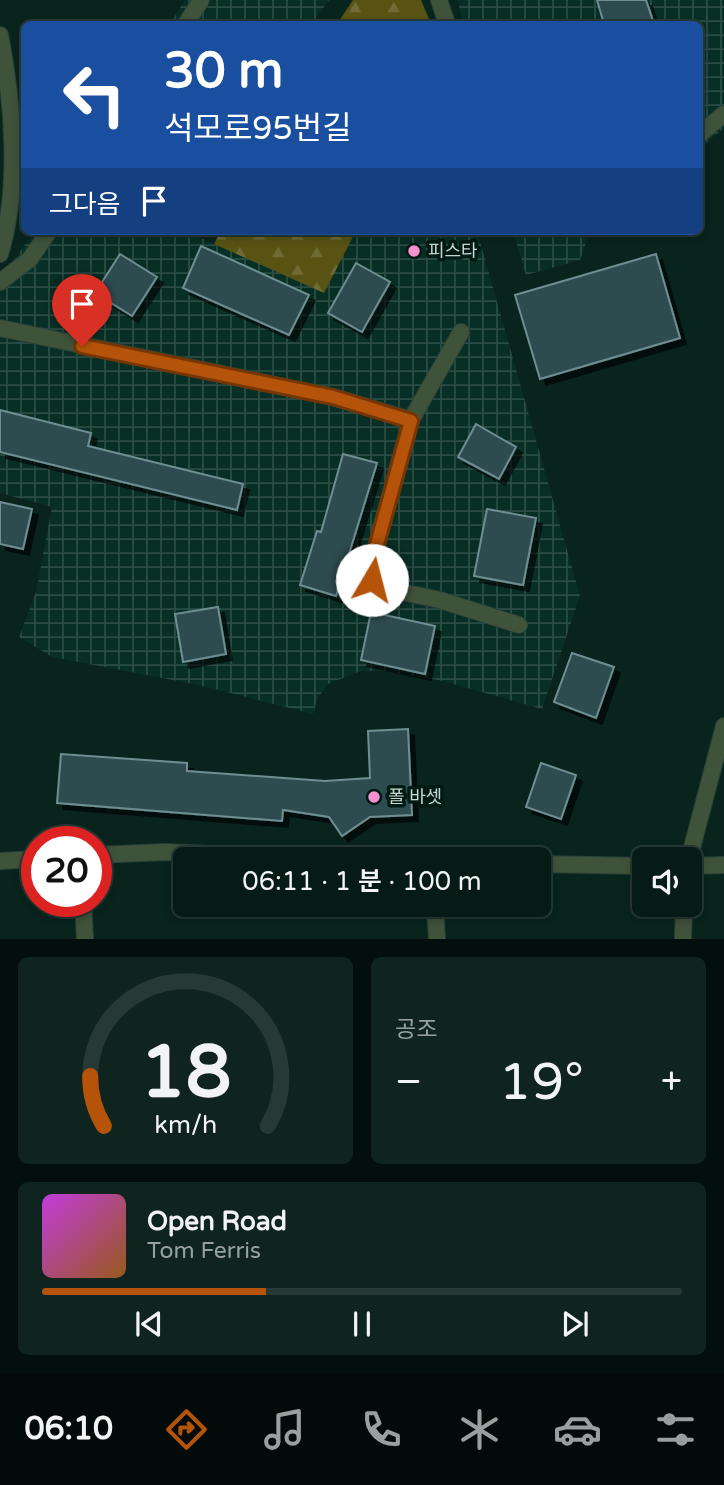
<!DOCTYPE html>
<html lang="ko">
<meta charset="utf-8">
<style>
body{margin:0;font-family:"Varela Round","Noto Sans KR",sans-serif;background:#0f241f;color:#f1f3f6;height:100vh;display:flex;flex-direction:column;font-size:26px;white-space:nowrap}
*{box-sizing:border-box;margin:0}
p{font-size:23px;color:#98a1a1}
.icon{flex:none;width:38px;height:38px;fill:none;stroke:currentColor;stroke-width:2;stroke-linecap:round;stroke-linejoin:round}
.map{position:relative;height:939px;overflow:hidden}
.side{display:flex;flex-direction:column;gap:18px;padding:18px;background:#030f0c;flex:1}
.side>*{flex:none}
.guide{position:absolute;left:21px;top:21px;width:682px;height:214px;border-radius:10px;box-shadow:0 4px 10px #0003,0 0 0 2px #273935;background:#1a4fa0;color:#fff;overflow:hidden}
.controls{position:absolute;left:632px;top:847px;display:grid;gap:14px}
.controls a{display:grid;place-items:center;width:70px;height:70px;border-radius:10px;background:#061b16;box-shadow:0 4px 10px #0003,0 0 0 2px #273935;font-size:35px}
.speed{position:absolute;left:21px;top:826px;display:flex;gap:14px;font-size:35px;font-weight:700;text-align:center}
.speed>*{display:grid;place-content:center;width:91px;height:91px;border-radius:50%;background:#061b16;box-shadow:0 4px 10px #0003,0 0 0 2px #273935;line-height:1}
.speed .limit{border:10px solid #d22;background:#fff;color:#111}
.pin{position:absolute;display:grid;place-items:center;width:60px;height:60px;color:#fff;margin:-72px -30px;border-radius:50% 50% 50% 0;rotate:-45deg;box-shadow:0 0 7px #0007}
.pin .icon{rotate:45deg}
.me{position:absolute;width:77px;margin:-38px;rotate:8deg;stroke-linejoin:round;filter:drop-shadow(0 0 5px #0008)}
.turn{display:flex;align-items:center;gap:24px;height:147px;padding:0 28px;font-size:32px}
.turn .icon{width:91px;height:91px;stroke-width:2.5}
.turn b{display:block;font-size:49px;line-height:60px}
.then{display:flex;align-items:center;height:66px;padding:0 28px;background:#0003;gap:14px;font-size:26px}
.big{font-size:52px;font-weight:600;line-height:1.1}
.side .card{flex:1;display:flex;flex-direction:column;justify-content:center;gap:10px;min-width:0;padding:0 24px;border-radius:10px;background:#0f241f}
.side .dial{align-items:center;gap:0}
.dial svg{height:182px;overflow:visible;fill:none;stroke:#273935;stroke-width:7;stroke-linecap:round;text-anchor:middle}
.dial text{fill:#f1f3f6;stroke:none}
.song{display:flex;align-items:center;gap:21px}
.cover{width:84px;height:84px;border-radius:10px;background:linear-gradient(135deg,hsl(290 70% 55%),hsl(30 70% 35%))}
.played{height:7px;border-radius:4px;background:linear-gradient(90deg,#b45309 35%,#273935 35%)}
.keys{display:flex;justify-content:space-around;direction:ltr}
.heat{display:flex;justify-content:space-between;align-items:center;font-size:38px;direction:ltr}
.side .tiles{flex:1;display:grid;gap:18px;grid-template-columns:1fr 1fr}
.card:last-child{grid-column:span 2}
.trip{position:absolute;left:173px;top:847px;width:378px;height:70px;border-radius:10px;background:#061b16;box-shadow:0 4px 10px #0003,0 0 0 2px #273935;font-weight:600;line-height:70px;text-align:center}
.tab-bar{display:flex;height:112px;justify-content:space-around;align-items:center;background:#020b09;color:#98a1a1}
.tab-bar .icon{width:49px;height:49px}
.tab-bar .current{color:#b45309}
.tab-bar b{font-size:32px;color:#f1f3f6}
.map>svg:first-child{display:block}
</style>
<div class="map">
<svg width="724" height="939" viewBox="0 0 724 939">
<defs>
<pattern id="industrial-grid" width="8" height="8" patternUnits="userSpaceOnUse" patternTransform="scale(1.75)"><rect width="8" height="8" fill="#082f25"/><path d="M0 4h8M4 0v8" fill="none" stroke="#2a4c44"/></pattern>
<pattern id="forest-firs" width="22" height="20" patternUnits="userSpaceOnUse" patternTransform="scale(1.75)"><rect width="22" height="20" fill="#585313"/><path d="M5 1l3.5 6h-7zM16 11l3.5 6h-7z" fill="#6e6b34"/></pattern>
<filter id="shadow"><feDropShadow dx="6" dy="6" stdDeviation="0" flood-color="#0009"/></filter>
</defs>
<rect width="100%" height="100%" fill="#08241d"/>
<g fill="url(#industrial-grid)">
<path d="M185 0H329L312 24H170Z"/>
<path d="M457 0H724V128L700 148V24H464Z"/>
<path d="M35 231H195L194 235 324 292 356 231H477L580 596 542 709 443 681 386 671H361L328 684 318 697 313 714 199 685 52 657 19 637 36 592 52 507 0 493V279Z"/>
<path d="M513 231H590L580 260 526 275Z"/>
</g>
<g fill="url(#forest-firs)">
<path d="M353 0H421L431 24H337Z"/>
<path d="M221 231H356L324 293 214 244Z"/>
</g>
<g fill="#2e4c50" stroke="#6e8e92" stroke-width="2" filter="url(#shadow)">
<path d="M597 0H646L654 24H604Z"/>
<path d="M201 246 309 295 289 335 183 288Z"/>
<path d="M120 254 157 277 132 316 95 293Z"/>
<path d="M656 254 680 338 540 379 515 295Z"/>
<path d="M356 263 390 282 362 332 328 313Z"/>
<path d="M0 410 91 433 88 446 243 484 237 510 0 452Z"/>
<path d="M476 424 516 447 499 479 458 457Z"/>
<path d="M343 454 377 463 336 596 300 585 317 531 321 532Z"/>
<path d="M0 502 32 509 23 549 0 544Z"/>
<path d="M487 509 536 518 523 585 474 576Z"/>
<path d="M218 607 226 654 183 662 175 614Z"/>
<path d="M371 612 435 626 425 674 361 660Z"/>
<path d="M572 653 614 667 596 718 554 702Z"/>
<path d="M408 729 412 815 370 817 342 836 329 817 283 810 282 821 57 803 61 754 187 763V771L325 781 370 778 368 731Z"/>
<path d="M541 763 576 775 561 819 526 807Z"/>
</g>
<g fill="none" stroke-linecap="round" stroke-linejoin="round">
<defs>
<g id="service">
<path d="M439 0 447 24"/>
<path d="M186 24 201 0"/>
<path d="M0 35C13 101 20 189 0 254"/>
<path d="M700 134 724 114"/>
<path d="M0 282 30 259 49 231"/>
<path d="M0 328 333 397 411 420 461 332"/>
<path d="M411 420 374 555 372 580 393 590 440 600 519 625"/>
<path d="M96 855 165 852 326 859"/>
<path d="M424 859H438"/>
<path d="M689 859 724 726"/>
<path d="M0 861 37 859"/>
<path d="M539 864 644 866"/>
<path d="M690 866 724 865"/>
<path d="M83 901 85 939"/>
<path d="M435 905 437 939"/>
<path d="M683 939 684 905"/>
</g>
</defs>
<use href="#service" stroke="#27413a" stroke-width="18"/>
<use href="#service" stroke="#3f523a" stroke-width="16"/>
</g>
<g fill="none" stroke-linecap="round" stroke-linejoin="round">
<defs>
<path id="route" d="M82 346 333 397 411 421 374 555 372 580"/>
</defs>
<use href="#route" stroke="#753606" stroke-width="18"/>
<use href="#route" stroke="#b45309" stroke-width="12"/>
</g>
<g fill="#f690d0" stroke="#011a13" stroke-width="2.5">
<circle cx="414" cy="251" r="7"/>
<circle cx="374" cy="797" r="7"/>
</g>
<g text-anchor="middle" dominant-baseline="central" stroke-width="7" stroke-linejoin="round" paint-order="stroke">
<g font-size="18" fill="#c7d7d1" stroke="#011a13" text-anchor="start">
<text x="428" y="251">피스타</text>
<text x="388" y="797">폴 바셋</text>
</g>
</g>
</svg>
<div class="controls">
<a><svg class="icon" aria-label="sound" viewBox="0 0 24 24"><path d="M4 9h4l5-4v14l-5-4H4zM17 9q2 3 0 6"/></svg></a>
</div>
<div class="speed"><div class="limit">20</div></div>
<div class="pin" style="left:82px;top:346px;background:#d93025"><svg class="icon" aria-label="arrive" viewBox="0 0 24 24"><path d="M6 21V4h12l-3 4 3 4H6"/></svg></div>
<svg class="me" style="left:372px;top:580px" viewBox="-20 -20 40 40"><circle r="19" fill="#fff"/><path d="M0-13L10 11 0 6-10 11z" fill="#b45309"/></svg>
<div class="trip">06:11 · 1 분 · 100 m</div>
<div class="guide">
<div class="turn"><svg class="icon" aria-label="left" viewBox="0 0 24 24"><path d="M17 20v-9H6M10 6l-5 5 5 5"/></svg><div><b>30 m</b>석모로95번길</div></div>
<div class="then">그다음<svg class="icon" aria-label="arrive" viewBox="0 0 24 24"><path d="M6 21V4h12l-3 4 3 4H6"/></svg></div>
</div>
</div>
<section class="side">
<div class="tiles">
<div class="card dial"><svg viewBox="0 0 100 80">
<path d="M14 69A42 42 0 1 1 86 69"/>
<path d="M14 69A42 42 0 0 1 8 47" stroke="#b45309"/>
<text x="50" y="56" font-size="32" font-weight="700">18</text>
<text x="50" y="72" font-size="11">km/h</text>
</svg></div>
<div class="card"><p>공조</p>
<div class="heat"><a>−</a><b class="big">19°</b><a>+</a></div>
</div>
<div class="card">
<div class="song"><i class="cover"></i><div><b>Open Road</b><p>Tom Ferris</p></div></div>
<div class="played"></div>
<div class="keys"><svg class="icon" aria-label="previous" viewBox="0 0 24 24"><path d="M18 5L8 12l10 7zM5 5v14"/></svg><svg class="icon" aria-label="pause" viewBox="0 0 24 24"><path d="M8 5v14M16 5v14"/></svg><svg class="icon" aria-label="next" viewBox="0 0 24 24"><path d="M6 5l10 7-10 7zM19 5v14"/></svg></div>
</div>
</div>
</section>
<nav class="tab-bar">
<b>06:10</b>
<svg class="icon current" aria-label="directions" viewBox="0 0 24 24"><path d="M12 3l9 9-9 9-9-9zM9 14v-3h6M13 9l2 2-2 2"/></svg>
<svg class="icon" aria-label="music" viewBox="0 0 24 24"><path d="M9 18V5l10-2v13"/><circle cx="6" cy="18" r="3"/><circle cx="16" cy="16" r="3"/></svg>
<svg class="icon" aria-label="phone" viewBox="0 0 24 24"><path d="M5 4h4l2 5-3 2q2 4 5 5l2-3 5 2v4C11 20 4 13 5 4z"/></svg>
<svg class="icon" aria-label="climate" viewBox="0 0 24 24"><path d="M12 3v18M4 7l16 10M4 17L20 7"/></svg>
<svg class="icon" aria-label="car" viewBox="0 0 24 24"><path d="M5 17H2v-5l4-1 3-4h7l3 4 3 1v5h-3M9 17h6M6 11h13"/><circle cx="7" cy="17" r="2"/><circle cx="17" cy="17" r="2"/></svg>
<svg class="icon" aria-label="filters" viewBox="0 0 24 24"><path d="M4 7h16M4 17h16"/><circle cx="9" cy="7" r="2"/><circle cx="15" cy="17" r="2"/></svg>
</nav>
